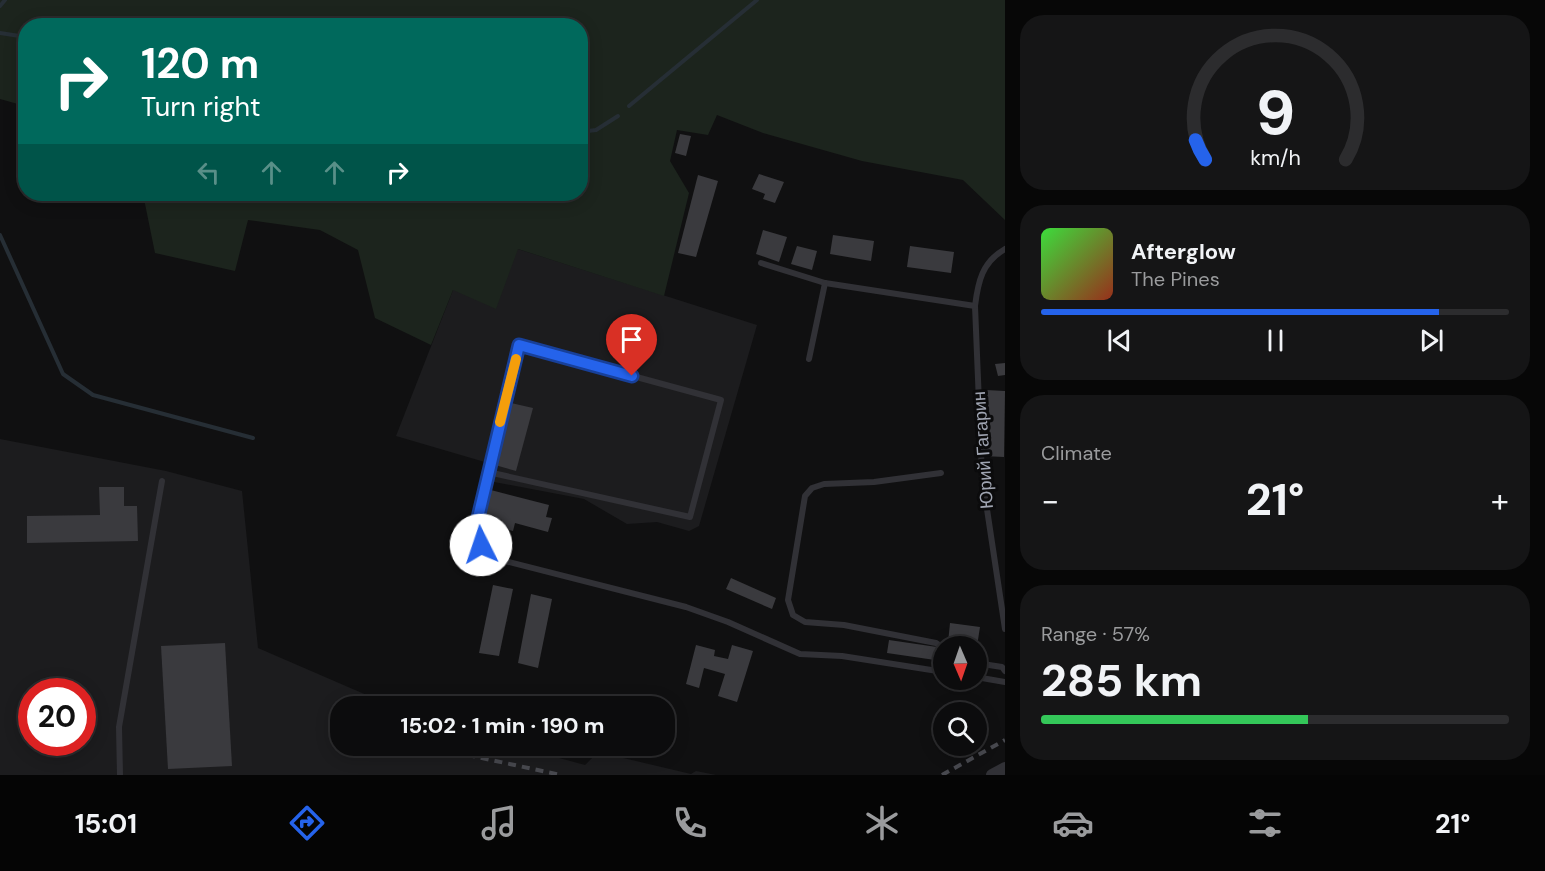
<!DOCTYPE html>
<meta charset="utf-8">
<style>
body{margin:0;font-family:"DM Sans",sans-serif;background:#151516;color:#f1f3f6;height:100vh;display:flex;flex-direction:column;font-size:22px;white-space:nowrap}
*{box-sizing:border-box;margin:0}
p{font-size:20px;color:#9a9b9d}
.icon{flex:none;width:33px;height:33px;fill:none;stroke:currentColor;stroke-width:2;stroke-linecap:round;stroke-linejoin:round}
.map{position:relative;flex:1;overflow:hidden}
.sheet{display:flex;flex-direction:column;gap:15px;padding:15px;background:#070707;width:540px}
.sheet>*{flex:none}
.top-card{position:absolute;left:18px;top:18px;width:570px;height:183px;border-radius:24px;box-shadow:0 3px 15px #0003,0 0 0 2px #2c2c2e;background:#00695c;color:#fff;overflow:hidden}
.needle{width:39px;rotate:178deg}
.buttons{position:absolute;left:933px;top:636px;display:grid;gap:12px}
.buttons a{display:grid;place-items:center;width:54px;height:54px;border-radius:50%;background:#0c0c0d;box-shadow:0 3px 15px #0003,0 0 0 2px #2c2c2e;font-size:30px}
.speed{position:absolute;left:18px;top:678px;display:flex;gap:12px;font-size:30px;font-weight:700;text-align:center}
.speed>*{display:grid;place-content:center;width:78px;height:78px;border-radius:50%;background:#0c0c0d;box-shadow:0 3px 15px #0003,0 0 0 2px #2c2c2e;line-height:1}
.speed .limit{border:9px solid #d22;background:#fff;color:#111}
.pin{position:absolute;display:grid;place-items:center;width:51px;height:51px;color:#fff;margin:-62px -26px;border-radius:50% 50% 50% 0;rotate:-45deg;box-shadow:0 0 6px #0007}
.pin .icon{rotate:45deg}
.me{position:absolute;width:66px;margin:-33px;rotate:356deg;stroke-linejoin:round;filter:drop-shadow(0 0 4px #0008)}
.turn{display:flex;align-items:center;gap:21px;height:126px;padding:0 24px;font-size:27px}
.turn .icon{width:78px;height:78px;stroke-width:2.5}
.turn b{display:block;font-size:42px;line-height:51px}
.lanes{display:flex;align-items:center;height:57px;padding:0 24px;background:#0003;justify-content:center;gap:30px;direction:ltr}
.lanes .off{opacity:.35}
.big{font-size:45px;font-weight:700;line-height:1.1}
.sheet .widget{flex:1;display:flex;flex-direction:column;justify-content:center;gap:9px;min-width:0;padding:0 21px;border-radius:24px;background:#151516}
.sheet .dial{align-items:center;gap:0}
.dial svg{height:156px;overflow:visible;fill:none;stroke:#2c2c2e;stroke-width:7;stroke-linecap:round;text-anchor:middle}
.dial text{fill:#f1f3f6;stroke:none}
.song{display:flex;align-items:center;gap:18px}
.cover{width:72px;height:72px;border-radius:9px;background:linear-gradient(135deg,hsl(120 70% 55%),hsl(10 70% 35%))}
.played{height:6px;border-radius:3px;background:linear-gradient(90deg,#2563eb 85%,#2c2c2e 85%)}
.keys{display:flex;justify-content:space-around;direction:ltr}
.heat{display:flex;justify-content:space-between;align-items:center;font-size:33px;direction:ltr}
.charge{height:9px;border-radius:4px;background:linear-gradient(90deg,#34c759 57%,#2c2c2e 0)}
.trip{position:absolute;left:330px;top:696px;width:345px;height:60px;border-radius:24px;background:#0c0c0d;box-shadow:0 3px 15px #0003,0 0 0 2px #2c2c2e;font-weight:700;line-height:60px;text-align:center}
.menu{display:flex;height:96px;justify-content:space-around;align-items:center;background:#050505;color:#9a9b9d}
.menu .icon{width:42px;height:42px}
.menu .selected{color:#2563eb}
.menu b{font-size:27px;color:#f1f3f6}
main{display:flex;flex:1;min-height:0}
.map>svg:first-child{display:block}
</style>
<main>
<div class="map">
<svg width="1005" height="775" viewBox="0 0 1005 775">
<rect width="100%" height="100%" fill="#101011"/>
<g fill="#1c1c1e" fill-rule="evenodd">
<path d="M518 249 757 325 699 526 689 531 657 522 627 524 584 499 489 481 495 465 396 436 453 290Z"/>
<path d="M0 439 166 471 242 491 258 648 392 706H340V746H515L585 765 598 752 691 774 696 771 716 775H0ZM32 692H82V742H32Z"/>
</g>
<path fill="#1c241d" d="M0 0H1005V220L963 180 862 161 763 133 717 115 708 135 677 130 670 161 689 193 664 296 518 249 496 309 453 290 431 345 375 318 358 250 320 230 248 220 235 271 155 253 143 194H580V26H26L25 106 0 99Z"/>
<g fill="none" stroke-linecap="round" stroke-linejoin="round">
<g stroke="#262e35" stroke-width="4">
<path d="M0 6 5 0"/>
<path d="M0 33 26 37"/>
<path d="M629 106 757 0"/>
<path d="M580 132 596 130 618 116"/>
<path d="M0 235 63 374 93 395 253 438"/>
</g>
</g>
<g fill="#3a3a3e">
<path d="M680 134 691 136 686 156 675 153Z"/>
<path d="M759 174 784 182 775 203 763 199 765 194 752 189Z"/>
<path d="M698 175 718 181 696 257 678 253Z"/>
<path d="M763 230 787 237 779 262 756 254Z"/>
<path d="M833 235 874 241 871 261 830 254Z"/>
<path d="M797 246 817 251 812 270 791 264Z"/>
<path d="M910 246 954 252 951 273 907 267Z"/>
<path d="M1005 363V375L998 376 995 364Z"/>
<path d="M986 390 1005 391 1004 457 983 456Z"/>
<path d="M511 403 533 408 516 471 495 465Z"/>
<path d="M99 487H124V506H137L138 541 27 543V516L100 515Z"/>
<path d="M487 489 549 505 546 517 552 518 548 532 515 523 513 531 500 528 502 520 480 515Z"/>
<path d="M731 578 776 598 772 609 726 589Z"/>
<path d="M493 585 513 589 499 656 479 653Z"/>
<path d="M531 594 552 599 538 668 518 663Z"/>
<path d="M950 623 980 627 977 646 948 643Z"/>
<path d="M889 640 937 647 935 660 887 653Z"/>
<path d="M225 643 232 766 168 769 161 646Z"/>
<path d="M696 645 715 650 714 656 728 659 732 645 753 651 737 702 718 696 725 674 704 668 699 688 686 684Z"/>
</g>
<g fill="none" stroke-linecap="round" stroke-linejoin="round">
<g stroke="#313136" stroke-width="6">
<path d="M1005 249C982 262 978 282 975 306L982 476 1005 629"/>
<path d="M761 263 825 283 975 306"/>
<path d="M809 359 825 283"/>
<path d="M488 472 690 517 721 400 519 345C508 391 496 438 486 484 482 500 475 518 477 534 478 548 490 554 501 560L686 607 728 622 800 654 842 656 944 672"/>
<path d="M941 473 874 482 824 484 812 488 805 496 788 600 793 615 805 622 844 625 936 643 944 649"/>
<path d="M976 663 1002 667 1005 671"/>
<path d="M976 677 1005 682"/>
<path d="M120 775 119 727 162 481"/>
</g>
<path stroke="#313136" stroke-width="12" d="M992 775 1005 768"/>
<g stroke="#48494f" stroke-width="4" stroke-dasharray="8 6" stroke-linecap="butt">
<path d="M337 726 340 727"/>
<path d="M426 746 561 775"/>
<path d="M942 775 1005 740"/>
</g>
</g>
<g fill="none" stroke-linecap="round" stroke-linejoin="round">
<defs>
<path id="route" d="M481 545 477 536V522L519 345 632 376"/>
</defs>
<use href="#route" stroke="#184099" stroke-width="15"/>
<use href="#route" stroke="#2563eb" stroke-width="10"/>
<path stroke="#f59e0b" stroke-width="10" d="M500 422 516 359"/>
</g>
<g text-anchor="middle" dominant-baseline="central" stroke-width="6" stroke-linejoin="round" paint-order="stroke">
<g font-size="18" fill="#a0a5b2" stroke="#0b0b0c">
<text transform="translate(983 450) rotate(-94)">Юрий Гагарин</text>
</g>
</g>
</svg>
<div class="buttons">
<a><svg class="needle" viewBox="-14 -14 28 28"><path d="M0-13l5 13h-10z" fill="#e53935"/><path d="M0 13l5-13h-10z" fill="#9a9b9d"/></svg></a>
<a><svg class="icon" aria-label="search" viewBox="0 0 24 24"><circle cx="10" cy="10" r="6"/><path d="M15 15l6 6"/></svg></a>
</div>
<div class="speed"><div class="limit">20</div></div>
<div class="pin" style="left:632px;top:376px;background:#d93025"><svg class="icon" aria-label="arrive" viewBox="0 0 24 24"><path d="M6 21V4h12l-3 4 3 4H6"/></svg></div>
<svg class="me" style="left:481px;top:545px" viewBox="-20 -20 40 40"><circle r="19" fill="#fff"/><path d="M0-13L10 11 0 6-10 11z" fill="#2563eb"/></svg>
<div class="trip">15:02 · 1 min · 190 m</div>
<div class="top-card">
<div class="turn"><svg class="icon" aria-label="right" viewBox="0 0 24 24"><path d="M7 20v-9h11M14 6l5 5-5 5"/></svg><div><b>120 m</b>Turn right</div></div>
<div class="lanes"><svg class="icon off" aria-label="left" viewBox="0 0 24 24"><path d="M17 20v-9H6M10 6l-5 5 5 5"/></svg><svg class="icon off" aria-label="ahead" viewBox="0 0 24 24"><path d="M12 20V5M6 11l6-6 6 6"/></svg><svg class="icon off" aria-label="ahead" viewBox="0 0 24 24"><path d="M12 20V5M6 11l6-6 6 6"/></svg><svg class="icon" aria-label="right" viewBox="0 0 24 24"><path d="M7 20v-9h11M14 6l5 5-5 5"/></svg></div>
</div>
</div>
<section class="sheet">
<div class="widget dial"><svg viewBox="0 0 100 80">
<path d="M14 69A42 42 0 1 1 86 69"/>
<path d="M14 69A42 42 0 0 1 9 59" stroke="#2563eb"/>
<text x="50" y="56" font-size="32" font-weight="700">9</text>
<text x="50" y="72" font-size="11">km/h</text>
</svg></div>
<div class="widget">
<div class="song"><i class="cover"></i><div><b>Afterglow</b><p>The Pines</p></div></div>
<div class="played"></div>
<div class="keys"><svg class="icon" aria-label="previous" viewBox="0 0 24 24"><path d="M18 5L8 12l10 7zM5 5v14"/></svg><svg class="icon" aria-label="pause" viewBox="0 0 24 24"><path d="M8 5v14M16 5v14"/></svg><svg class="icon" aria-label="next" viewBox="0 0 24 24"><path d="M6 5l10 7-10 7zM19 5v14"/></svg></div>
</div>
<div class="widget"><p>Climate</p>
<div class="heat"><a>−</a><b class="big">21°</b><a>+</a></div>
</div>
<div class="widget"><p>Range · 57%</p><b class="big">285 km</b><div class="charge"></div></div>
</section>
</main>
<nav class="menu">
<b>15:01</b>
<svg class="icon selected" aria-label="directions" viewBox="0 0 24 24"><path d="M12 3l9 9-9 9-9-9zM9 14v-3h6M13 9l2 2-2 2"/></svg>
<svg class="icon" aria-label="music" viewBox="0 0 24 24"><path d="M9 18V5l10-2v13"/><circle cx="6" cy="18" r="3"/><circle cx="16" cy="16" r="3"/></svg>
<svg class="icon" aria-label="phone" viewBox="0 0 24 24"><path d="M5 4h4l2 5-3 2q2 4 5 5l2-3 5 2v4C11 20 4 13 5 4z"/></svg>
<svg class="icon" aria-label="climate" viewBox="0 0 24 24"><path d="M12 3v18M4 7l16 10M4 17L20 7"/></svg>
<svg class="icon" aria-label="car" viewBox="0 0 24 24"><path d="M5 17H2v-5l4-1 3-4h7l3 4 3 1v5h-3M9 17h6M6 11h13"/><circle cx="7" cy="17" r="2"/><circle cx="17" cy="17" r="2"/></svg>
<svg class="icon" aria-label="filters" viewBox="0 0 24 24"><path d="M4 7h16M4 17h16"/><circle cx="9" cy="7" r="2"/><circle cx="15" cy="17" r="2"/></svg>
<b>21°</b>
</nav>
